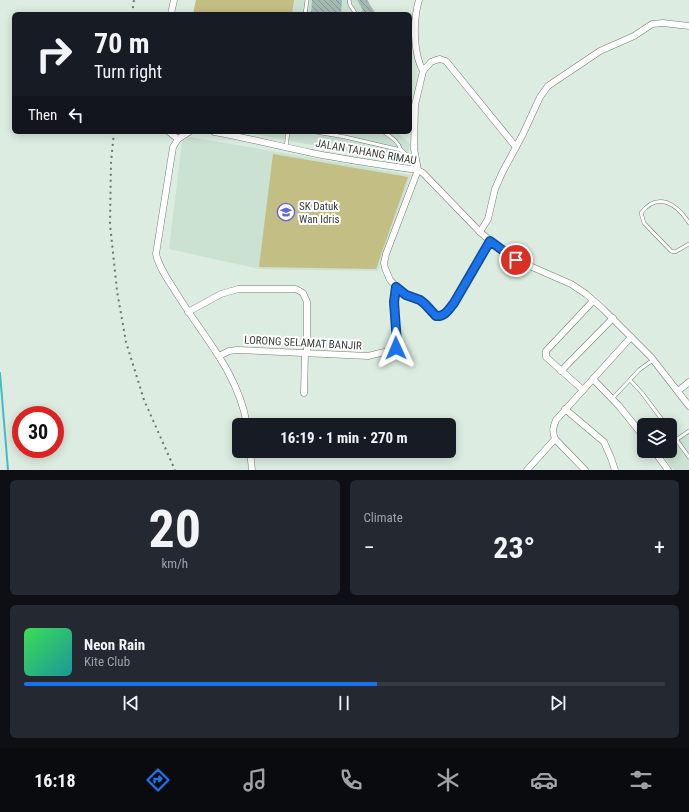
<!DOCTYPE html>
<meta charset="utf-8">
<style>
body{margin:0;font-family:"Roboto Condensed",sans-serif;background:#242831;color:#f1f3f6;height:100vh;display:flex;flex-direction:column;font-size:15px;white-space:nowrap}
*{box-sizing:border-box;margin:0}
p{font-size:13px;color:#9ea1a6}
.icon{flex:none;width:22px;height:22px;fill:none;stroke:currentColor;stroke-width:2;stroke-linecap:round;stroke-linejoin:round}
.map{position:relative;height:470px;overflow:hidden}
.details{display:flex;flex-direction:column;gap:10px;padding:10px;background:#0d0f14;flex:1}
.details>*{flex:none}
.hud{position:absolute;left:12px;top:12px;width:400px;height:122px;border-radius:6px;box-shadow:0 2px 10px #0003;background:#171b24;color:#f1f3f6;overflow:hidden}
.fabs{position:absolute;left:637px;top:418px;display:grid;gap:8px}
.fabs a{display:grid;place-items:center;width:40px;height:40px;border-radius:6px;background:#171b24;box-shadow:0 2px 10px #0003;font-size:20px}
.speed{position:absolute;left:12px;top:406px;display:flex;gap:8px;font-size:20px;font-weight:700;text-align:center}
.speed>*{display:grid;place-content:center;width:52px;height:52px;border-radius:50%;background:#171b24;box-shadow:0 2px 10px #0003;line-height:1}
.speed .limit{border:6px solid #d22;background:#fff;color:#111}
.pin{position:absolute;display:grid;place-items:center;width:34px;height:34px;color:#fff;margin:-17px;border:2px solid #fff;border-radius:50%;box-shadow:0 1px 4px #0007}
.me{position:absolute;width:44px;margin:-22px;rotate:359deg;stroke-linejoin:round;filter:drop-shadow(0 0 3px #0008)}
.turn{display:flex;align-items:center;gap:14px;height:84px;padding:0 16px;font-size:18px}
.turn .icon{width:52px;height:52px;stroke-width:2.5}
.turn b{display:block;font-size:28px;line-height:34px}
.then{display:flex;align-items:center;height:38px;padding:0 16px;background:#0003;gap:8px;font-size:15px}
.big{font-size:30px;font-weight:700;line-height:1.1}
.details .tile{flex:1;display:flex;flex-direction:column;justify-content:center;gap:6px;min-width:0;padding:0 14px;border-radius:6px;background:#242831}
.details .dial{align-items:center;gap:0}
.dial b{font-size:52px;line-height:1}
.song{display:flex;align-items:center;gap:12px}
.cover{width:48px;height:48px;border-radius:6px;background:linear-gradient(135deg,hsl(130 70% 55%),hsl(180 70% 35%))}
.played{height:4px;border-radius:2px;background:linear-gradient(90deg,#1a73e8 55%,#363941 55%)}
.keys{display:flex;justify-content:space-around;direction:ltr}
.heat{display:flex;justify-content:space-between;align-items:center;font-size:22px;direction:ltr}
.details .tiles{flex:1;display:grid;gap:10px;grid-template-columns:1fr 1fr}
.tile:last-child{grid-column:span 2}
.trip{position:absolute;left:232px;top:418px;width:224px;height:40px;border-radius:6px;background:#171b24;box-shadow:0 2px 10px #0003;font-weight:700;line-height:40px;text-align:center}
.menu{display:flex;height:64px;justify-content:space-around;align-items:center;background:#090b0e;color:#9ea1a6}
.menu .icon{width:28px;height:28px}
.menu .on{color:#1a73e8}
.menu b{font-size:18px;color:#f1f3f6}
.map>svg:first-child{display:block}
</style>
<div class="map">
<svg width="689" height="470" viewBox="0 0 689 470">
<defs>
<pattern id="building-back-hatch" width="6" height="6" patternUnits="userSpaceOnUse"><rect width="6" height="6" fill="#a5b9b3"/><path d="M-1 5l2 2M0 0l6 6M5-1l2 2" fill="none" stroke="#879893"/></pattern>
</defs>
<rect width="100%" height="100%" fill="#dcece0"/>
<g fill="#cbe1d1">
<path d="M196 0H367L376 14H193Z"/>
<path d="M244 132H397L410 144 406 163Z"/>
<path d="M190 137 411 175 378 271 259 269 169 249 182 142Z"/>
<path d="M689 433V470H674L661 452 670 451V446Z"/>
</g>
<g fill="#c3be84">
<path d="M196 0H294L292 14H193Z"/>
<path d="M273 154 408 177 376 269 259 267Z"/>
</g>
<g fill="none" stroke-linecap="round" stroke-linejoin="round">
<path stroke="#47bbc4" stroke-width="2" d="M0 373 8 470"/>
</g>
<g fill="url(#building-back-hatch)">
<path d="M312 0H342L341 14H311Z"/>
<path d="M357 0H367L376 14H359L363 10Z"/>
</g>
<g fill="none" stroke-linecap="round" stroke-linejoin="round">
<defs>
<g id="service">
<path d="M349 0 350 5 356 14"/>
<path d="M305 14 307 0"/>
<path d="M316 132 345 137 401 150 416 163"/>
<path d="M384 132C391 137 398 141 401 150"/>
<path d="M286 147 288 132"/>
<path d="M689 223C677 204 658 191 641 213L644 223 671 251 675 252 689 244"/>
<path d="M630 380 642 393 666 425"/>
<path d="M612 399 639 370 653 360"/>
<path d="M670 431 689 457"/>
<path d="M670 444 689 431"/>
</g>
<g id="minor">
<path d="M419 0C413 20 413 53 423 71"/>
<path d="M171 14 174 0"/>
<path d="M169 132 178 139"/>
<path d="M189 132 178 139 173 147 156 254C159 268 169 281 177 294 204 338 238 372 247 425"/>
<path d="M214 132C247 138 279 146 312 153 347 160 382 165 418 170L423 173 480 232 502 251 516 260 571 284 586 294 603 309 651 357 689 406"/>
<path d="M480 232 488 219 495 189 502 173 523 134 540 97 548 86 600 51 634 36 652 24 663 23 689 26"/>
<path d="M490 241 453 303C449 309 445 317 436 316L425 304 420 300 403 293 390 280 385 268 384 263 386 254 418 170 414 149 415 105 423 71 431 62 436 60 440 59 446 61 516 147"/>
<path d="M188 312 221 294 238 289H296L303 293 307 302V353"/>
<path d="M219 356 229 351 237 350 368 356 393 350 396 348 397 343 394 303 396 287"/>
<path d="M561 371 613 318"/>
<path d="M593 379 619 406 644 437"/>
<path d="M583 390 546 357V351L593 301"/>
<path d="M678 391 689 382"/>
<path d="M304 393 305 353"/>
<path d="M565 409 604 442 611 458 615 470"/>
<path d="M555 439 585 470"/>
<path d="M250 451 252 470"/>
<path d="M654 451 668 470"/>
<path d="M527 470 555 439C552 431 553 427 556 420L631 337"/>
</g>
</defs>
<use href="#service" stroke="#727f75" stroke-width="4"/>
<use href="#minor" stroke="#727f75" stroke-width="7"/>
<use href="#service" stroke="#fff" stroke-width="3"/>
<use href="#minor" stroke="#fff" stroke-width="6"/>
<g stroke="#6c756f" stroke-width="2" stroke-dasharray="2 4" stroke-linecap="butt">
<path d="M132 14 134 0"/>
<path d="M114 132 111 162 110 224 117 291 126 342 144 400 175 470"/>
</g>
</g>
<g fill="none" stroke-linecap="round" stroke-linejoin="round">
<defs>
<path id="route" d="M396 348 397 343 394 302 396 287 406 295 420 300 425 304 436 316C445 317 449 309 454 303L490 241 516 260"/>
</defs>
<use href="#route" stroke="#114b97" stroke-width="10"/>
<use href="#route" stroke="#1a73e8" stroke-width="7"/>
</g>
<defs>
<symbol id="school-ring" viewBox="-11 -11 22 22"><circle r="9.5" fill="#fff" stroke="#6065dd" stroke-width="1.5"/><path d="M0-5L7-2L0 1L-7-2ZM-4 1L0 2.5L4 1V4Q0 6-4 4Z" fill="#6065dd"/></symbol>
</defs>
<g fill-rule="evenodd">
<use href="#school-ring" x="276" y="202" width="20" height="20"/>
</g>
<g text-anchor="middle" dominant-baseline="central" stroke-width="4" stroke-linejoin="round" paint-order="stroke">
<g font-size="11" fill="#373d39" stroke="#fff">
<text transform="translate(366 152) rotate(10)">JALAN TAHANG RIMAU</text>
<text transform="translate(303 343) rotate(3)">LORONG SELAMAT BANJIR</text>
</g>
<g font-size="11" fill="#373d39" stroke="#fff" text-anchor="start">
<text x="299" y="206">SK Datuk<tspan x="299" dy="13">Wan Idris</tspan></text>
</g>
</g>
</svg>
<div class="fabs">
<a><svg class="icon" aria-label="layers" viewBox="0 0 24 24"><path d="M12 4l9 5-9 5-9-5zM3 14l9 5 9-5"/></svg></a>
</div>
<div class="speed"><div class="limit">30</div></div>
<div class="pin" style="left:516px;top:260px;background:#d93025"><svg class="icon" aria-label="arrive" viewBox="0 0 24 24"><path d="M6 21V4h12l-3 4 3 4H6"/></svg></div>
<svg class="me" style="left:396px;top:348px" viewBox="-20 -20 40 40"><path d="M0-17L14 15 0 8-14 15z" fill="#1a73e8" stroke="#fff" stroke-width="4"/></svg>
<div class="trip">16:19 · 1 min · 270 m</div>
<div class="hud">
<div class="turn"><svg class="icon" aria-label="right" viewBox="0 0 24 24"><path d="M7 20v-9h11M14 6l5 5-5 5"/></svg><div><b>70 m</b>Turn right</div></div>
<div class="then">Then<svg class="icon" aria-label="left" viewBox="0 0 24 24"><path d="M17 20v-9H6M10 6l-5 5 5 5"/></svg></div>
</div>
</div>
<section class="details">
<div class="tiles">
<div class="tile dial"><b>20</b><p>km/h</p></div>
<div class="tile"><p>Climate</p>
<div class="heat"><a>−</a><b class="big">23°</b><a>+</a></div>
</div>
<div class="tile">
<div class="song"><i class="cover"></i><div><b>Neon Rain</b><p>Kite Club</p></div></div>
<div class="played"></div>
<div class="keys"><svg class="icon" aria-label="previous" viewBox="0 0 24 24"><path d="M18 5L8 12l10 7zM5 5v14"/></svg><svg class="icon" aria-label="pause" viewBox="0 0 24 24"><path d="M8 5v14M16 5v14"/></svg><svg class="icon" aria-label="next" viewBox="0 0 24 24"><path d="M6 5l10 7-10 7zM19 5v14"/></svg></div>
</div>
</div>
</section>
<nav class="menu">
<b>16:18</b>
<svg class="icon on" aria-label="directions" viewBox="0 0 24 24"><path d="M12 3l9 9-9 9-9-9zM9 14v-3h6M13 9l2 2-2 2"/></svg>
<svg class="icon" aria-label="music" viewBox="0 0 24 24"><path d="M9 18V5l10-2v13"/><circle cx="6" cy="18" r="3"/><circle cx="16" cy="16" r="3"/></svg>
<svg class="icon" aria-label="phone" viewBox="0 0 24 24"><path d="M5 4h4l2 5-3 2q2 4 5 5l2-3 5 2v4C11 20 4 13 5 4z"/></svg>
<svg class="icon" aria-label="climate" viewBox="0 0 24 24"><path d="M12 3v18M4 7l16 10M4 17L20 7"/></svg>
<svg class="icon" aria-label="car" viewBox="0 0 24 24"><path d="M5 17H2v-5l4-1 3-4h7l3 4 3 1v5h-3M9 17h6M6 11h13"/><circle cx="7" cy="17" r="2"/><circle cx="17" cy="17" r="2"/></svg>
<svg class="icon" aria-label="filters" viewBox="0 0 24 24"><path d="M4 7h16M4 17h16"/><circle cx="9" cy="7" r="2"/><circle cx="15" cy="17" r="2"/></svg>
</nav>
